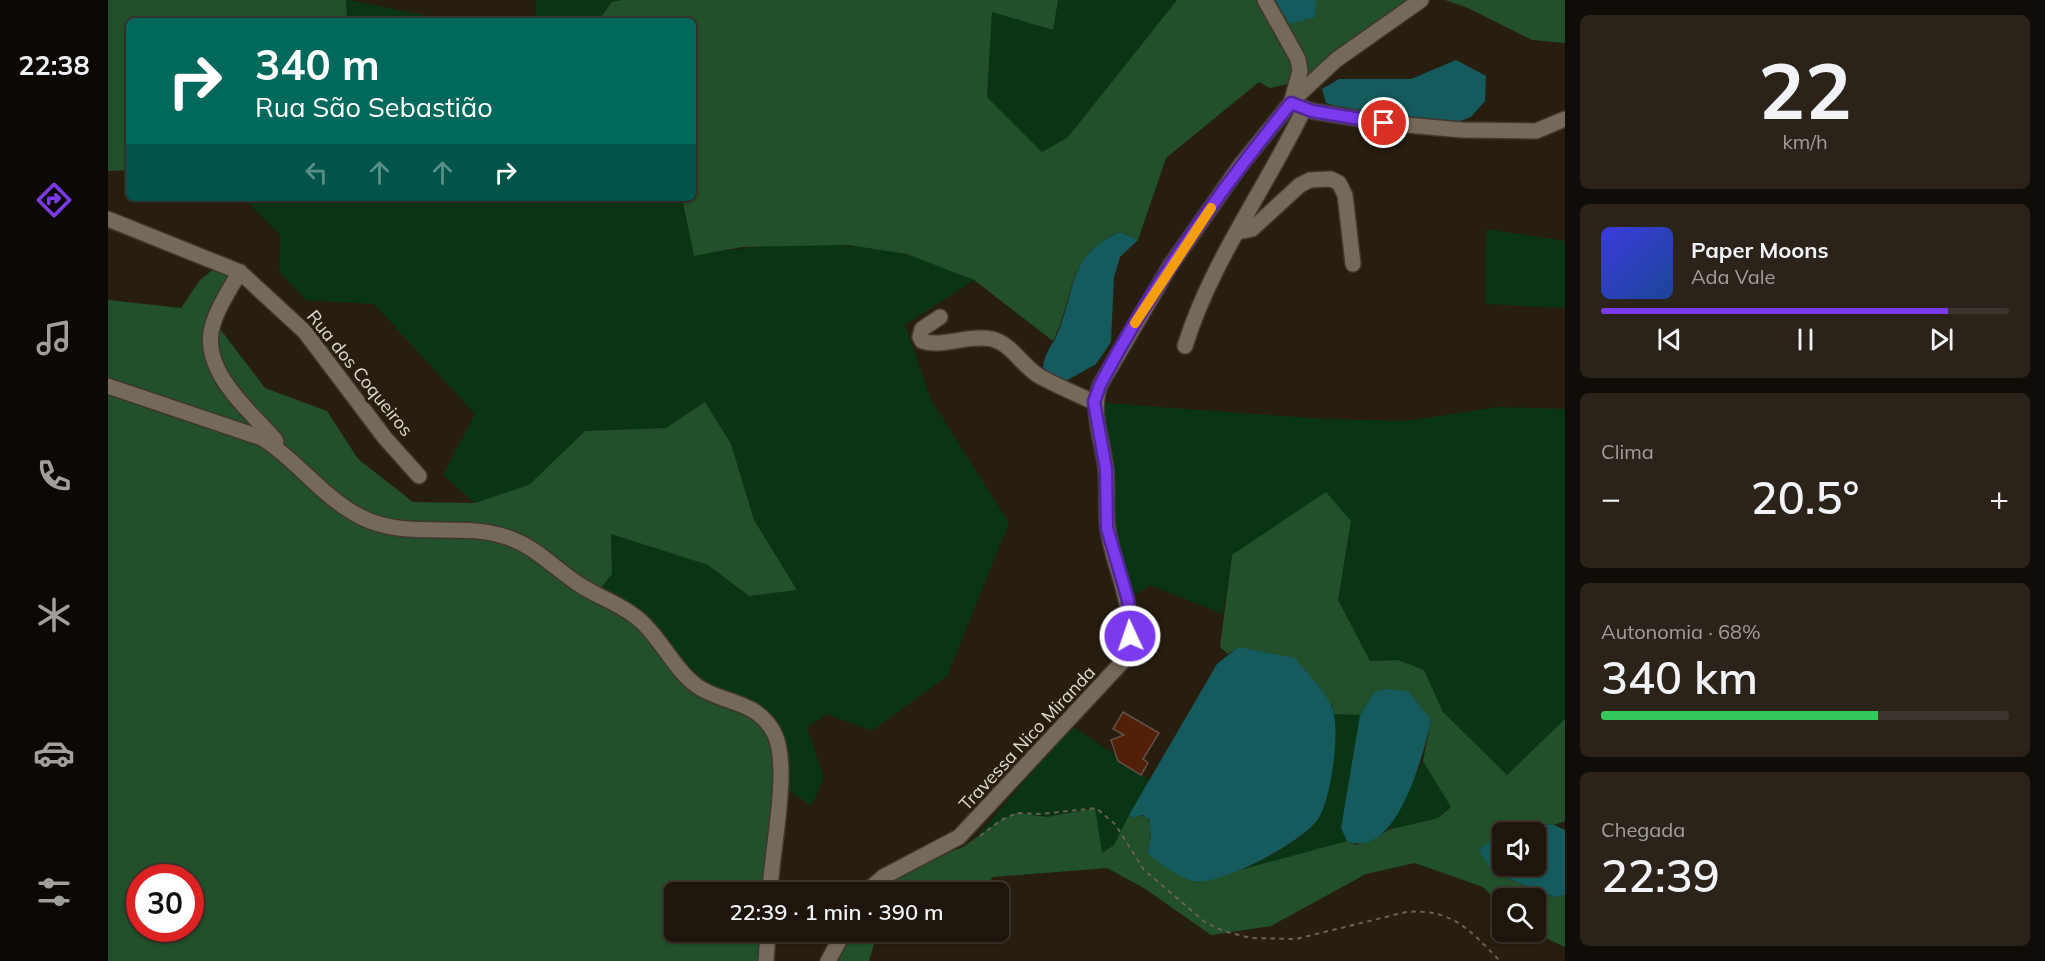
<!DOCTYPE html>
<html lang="pt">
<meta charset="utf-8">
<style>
body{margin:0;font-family:Mulish,sans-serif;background:#2b231a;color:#f1f3f6;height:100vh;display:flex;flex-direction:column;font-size:22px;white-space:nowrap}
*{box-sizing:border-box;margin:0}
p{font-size:20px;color:#a19f9d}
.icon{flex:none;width:33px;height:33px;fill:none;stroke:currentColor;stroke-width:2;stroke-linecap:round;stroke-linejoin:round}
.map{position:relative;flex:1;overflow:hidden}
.drawer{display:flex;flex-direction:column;gap:15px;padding:15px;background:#100c07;width:480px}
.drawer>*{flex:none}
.guide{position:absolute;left:18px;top:18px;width:570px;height:183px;border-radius:9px;box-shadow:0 2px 4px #0004,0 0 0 2px #3c352d;background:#00695c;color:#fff;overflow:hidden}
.tools{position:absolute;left:1384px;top:822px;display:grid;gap:12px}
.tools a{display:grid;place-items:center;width:54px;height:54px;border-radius:9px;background:#1e160c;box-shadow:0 2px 4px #0004,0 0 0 2px #3c352d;font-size:30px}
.speed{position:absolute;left:18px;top:864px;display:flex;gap:12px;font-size:30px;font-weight:700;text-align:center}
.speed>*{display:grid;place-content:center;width:78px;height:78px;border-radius:50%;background:#1e160c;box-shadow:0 2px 4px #0004,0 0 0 2px #3c352d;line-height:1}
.speed .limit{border:9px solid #d22;background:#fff;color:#111}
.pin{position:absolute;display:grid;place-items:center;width:51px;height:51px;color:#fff;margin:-26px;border:3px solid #fff;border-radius:50%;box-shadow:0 2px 6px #0007}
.me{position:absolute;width:66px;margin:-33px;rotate:357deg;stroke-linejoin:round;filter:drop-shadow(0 0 4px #0008)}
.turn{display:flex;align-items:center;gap:21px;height:126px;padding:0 30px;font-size:27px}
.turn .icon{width:78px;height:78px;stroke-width:2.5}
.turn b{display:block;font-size:42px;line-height:51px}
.lanes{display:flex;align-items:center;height:57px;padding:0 30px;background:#0003;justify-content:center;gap:30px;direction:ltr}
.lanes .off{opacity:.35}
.big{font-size:45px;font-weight:600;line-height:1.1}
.drawer .card{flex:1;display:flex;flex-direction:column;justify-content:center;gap:9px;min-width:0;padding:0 21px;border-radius:9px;background:#2b231a}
.drawer .dial{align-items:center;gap:0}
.dial b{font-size:78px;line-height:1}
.song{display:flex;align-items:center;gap:18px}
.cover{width:72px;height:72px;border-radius:9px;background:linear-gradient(135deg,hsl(240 70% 55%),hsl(220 70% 35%))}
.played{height:6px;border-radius:3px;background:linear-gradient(90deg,#7c3aed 85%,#3c352d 85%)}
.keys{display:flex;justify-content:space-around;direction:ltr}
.heat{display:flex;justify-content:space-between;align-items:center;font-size:33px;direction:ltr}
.charge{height:9px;border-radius:4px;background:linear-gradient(90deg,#34c759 68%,#3c352d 0)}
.trip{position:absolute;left:556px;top:882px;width:345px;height:60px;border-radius:9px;background:#1e160c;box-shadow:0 2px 4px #0004,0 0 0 2px #3c352d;font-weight:600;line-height:60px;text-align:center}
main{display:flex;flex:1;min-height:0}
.tabs{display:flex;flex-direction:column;width:108px;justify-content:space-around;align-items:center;background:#0c0905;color:#a19f9d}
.tabs .icon{width:42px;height:42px}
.tabs .on{color:#7c3aed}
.tabs b{font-size:27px;color:#f1f3f6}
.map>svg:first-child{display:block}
</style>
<main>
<nav class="tabs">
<b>22:38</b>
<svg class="icon on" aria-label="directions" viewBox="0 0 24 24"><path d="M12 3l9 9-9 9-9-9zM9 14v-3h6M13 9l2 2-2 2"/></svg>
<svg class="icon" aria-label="music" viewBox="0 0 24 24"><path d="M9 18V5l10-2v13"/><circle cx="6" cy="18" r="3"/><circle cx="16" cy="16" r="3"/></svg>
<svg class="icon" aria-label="phone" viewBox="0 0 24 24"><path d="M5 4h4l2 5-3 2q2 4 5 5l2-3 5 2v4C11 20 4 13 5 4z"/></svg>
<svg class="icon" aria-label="climate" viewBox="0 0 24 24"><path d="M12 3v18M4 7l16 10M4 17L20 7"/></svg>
<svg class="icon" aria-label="car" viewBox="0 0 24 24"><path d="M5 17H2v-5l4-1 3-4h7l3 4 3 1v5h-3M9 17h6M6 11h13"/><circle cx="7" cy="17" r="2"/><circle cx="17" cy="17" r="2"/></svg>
<svg class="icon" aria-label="filters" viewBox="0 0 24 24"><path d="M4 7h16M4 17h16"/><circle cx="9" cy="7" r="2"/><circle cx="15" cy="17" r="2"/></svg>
</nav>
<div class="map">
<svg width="1457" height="961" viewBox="0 0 1457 961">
<rect width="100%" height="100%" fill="#281e10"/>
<g fill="#093514">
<path d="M238 0H241L345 21H239Z"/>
<path d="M428 0H513L504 2 490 21H427Z"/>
<path d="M950 0H1069L960 137 934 152 879 97 884 11 944 30Z"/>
<path d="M136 198H574L586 256C653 243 730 239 797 254 820 259 844 272 866 280L797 325 823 400 901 523 839 676 764 731 719 714 699 727 716 778 703 806 672 784 590 687 488 594 504 574 503 534 600 565 641 596 689 590 646 520 623 444 597 402 558 428 477 431 422 485 367 503 335 475 367 414 266 304 198 300 171 272 173 236Z"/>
<path d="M1378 229 1457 241V308L1377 304Z"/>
<path d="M986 402 1215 419 1298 421 1391 407 1457 409V719L1399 775 1335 712 1316 670 1290 660 1262 661 1230 600 1243 521 1124 555 1115 614 1042 585 1020 600 1004 550Z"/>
<path d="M1226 714 1252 715 1233 828 1239 841 1131 872C1157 857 1193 844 1211 818 1219 806 1221 784 1223 769 1226 750 1229 733 1226 714Z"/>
<path d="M964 726 1012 758 1010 761 1042 780 1006 845 993 853 986 808 939 817 909 813 869 836Z"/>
<path d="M1315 761 1343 806 1330 818 1280 830Z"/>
</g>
<g fill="#21502a" fill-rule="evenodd">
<path d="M0 0H238L239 21H21V170L0 171Z"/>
<path d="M513 0H950L945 30 884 12 879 97 934 152 960 137 1069 0H1313L1183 103 1180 84 1162 88 1151 82 1058 158 1030 240 1012 232C957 256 968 295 945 341L866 280 799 254 740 245 634 247 586 256 574 198H585V21H490L504 2Z"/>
<path d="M1337 0H1457V43L1424 40 1360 8Z"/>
<path d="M113 263 132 272 106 321 157 388 219 411 250 459 305 502 367 503 421 485 477 431 558 428 597 402 623 444 646 520 689 590 641 596 600 565 503 534 504 574 488 594 545 633 590 687 654 717 673 752 662 892H567V932H660L658 961H0V300L73 308 92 280ZM32 878H82V928H32Z"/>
<path d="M1218 492 1243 521 1230 600 1262 661 1290 660 1316 670 1335 712 1399 775 1457 719V821L1446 825 1408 821 1388 836 1384 872 1445 897 1457 895V947L1425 932H1428V898H1395V908L1375 887 1307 863 1258 874 1163 926 1103 935 1036 888 999 868 885 877 873 892H758L775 877 855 847 893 820 909 813 939 817 987 808 994 853 1006 845 1021 815 1024 818 1038 815C1046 827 1042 841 1039 853L1088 882 1239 841 1248 845 1265 840 1280 830 1330 818 1343 807 1315 761 1323 720 1266 692 1252 715 1226 714 1224 705 1130 647 1120 654 1112 647 1124 555Z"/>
<path d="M736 932H777L768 937 761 961H725Z"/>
</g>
<g fill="#155a5c" fill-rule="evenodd">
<path d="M1165 0H1208L1207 17 1182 24Z"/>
<path d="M1348 60 1378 76 1377 101 1363 117 1347 123 1239 110 1218 103 1214 89 1231 79H1303Z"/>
<path d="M1012 232 1030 240 1012 257 1006 277 1003 342 988 364 958 381 942 374 935 368C936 352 946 344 951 330 968 285 962 254 1012 232Z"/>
<path d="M1130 647 1187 658C1198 673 1215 688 1223 705 1234 726 1223 796 1212 816 1200 840 1111 887 1085 881 1067 876 1054 864 1039 853L1043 836 1041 819 1035 815 1025 818 1021 815 1109 664Z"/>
<path d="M1280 689 1300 691 1323 720C1316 753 1288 862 1239 841L1233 828 1252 715 1266 692Z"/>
<path d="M1408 821 1446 825 1457 830V895L1446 897 1384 872 1371 850ZM1428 832V866H1395V832Z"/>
</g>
<path fill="#522009" stroke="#635048" stroke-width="1.5" d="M1015 712 1051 733 1035 759 1040 763 1033 775 1010 761 1003 740 1016 735 1005 729Z"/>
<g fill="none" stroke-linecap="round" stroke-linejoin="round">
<defs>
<g id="minor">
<path d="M1157 0 1190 59 1192 71 1183 103 1204 111 1276 123 1354 130 1428 131 1457 119"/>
<path d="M0 219 132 272 197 332 277 438 311 476"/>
<path d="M1130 232 1144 229 1192 185 1202 180 1223 179 1231 183 1237 195 1245 264"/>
<path d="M132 272C123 287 112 303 106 321 88 368 141 409 168 441"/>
<path d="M832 317 814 329 812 337 814 341C833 348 861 334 884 339 904 344 914 366 931 376 949 386 968 394 986 402"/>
<path d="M1077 346C1103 262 1158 188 1196 109"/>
<path d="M0 386 154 438C189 460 215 498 253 517 298 540 349 522 395 536 428 545 447 570 475 587 495 599 519 607 536 624 555 643 568 671 589 686 612 703 647 699 665 731 684 762 663 853 662 892"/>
<path d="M758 892 775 877 851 837 1017 659C1032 613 1007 574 1000 530 997 510 1000 490 998 470 995 440 982 414 992 385L1062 266 1132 166 1186 99 1228 60 1313 0"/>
<path d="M658 961 660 932"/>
<path d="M720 961 736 932"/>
</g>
</defs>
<use href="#minor" stroke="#3f362e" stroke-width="18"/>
<path stroke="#6a6155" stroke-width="2" stroke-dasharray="4.5 4.5" stroke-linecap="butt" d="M872 836 893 820 909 813 933 814 988 808 1007 824 1036 870 1097 922 1115 931 1143 938 1188 939 1298 912C1344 908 1363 931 1392 961"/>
<use href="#minor" stroke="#756959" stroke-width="15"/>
</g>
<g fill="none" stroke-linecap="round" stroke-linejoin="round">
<defs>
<path id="route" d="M1022 636 1020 600 999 528 998 469 986 402 992 385C1045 284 1111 191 1183 103L1204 111 1276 123"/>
</defs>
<use href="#route" stroke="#51269a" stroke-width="15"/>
<use href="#route" stroke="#7c3aed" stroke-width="10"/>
<path stroke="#f59e0b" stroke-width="10" d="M1027 323 1103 208"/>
</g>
<g text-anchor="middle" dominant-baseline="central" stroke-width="6" stroke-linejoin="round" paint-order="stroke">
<g font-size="18" fill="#e0d9d0" stroke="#281e10">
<text transform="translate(252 373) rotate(51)">Rua dos Coqueiros</text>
<text transform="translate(919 738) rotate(-47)">Travessa Nico Miranda</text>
</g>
</g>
</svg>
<div class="tools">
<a><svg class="icon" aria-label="sound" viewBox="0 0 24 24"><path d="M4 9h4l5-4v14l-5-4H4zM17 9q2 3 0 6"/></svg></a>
<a><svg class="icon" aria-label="search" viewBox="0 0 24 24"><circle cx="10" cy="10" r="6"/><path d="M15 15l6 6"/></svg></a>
</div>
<div class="speed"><div class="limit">30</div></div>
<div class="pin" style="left:1276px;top:123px;background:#d93025"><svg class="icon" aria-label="arrive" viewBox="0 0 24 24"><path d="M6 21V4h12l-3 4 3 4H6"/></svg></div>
<svg class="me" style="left:1022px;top:636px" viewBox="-20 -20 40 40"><circle r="17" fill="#7c3aed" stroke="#fff" stroke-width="3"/><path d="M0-11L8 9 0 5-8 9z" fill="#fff"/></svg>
<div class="trip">22:39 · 1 min · 390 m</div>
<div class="guide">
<div class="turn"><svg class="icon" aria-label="right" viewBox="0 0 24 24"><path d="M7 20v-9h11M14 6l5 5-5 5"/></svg><div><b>340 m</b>Rua São Sebastião</div></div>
<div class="lanes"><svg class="icon off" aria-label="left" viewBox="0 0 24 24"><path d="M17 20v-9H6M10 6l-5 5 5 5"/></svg><svg class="icon off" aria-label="ahead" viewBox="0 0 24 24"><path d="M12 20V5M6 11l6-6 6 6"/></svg><svg class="icon off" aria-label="ahead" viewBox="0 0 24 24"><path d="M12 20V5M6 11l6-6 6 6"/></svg><svg class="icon" aria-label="right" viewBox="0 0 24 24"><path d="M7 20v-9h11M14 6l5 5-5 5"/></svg></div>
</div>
</div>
<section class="drawer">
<div class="card dial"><b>22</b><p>km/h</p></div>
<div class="card">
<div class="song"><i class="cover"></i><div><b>Paper Moons</b><p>Ada Vale</p></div></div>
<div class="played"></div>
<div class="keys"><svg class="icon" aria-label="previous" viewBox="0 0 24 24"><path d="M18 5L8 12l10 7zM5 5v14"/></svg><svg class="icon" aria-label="pause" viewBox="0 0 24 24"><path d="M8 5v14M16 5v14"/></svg><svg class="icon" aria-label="next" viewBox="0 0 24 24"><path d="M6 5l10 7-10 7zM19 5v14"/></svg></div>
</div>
<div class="card"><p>Clima</p>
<div class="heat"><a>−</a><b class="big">20.5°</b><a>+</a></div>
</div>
<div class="card"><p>Autonomia · 68%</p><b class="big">340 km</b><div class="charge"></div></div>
<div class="card"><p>Chegada</p><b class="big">22:39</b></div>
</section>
</main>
